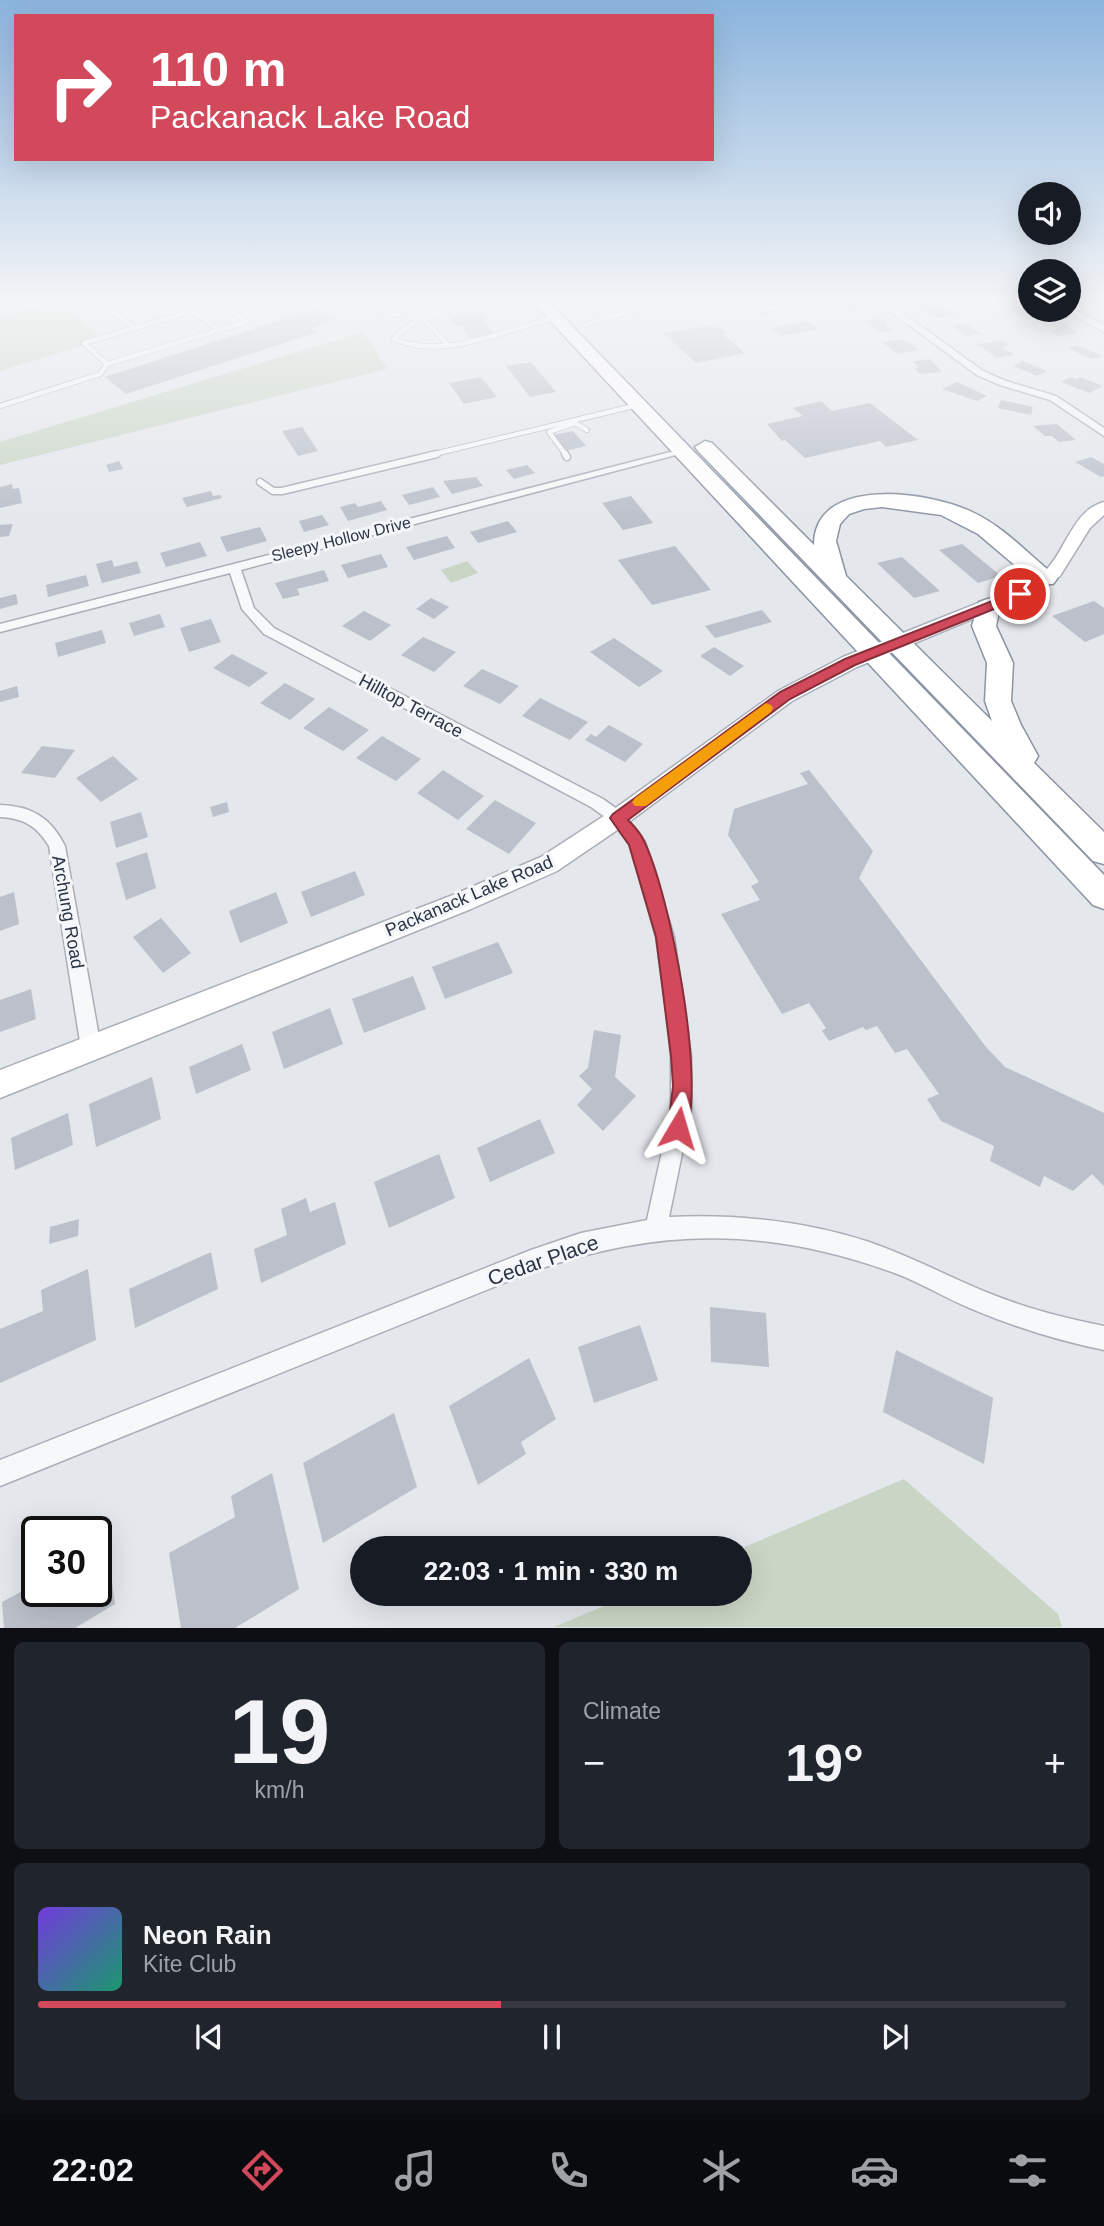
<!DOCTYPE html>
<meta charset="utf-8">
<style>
body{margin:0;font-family:Helvetica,sans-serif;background:#20242c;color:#f1f3f6;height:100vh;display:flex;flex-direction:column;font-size:26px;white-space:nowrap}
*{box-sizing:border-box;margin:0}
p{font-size:23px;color:#9ea1a6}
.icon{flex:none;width:38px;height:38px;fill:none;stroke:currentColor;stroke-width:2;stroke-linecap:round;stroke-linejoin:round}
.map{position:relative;height:1628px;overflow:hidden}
.details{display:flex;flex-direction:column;gap:14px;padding:14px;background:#0d0f14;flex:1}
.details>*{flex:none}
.banner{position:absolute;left:14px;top:14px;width:700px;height:147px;border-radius:0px;box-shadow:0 7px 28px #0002;background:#d1495b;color:#fff;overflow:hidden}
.buttons{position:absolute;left:1018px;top:182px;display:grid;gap:14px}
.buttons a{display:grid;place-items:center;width:63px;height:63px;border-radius:50%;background:#171b24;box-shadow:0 7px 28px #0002;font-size:35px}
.speed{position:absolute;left:21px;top:1516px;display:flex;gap:14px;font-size:35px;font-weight:700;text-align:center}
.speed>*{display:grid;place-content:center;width:91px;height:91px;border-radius:50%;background:#171b24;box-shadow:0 7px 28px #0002;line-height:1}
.speed .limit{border:4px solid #111;border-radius:10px;background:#fff;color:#111}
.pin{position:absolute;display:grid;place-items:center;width:60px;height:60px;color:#fff;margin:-30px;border:4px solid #fff;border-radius:50%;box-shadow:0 2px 7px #0007}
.me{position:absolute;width:77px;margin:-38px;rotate:7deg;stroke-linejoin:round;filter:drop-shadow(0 0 5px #0008)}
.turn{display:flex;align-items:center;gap:24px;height:147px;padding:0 21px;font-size:32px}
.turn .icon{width:91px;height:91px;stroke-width:2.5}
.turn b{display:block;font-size:49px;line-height:60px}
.big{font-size:52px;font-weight:700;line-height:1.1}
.details .tile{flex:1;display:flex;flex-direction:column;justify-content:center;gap:10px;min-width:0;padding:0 24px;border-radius:10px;background:#20242c}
.details .dial{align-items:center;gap:0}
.dial b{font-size:91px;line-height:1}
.song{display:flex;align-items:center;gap:21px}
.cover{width:84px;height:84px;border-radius:10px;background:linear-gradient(135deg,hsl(260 70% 55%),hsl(160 70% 35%))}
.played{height:7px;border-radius:4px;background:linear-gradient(90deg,#d1495b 45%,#363941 45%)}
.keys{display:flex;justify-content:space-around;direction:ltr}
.heat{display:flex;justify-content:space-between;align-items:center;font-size:38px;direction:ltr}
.details .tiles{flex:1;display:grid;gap:14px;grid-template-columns:1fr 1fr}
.tile:last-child{grid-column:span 2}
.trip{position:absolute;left:350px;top:1536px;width:402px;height:70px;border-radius:35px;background:#171b24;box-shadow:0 7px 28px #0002;font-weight:700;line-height:70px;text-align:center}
.dock{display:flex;height:112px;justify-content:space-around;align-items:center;background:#090b0e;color:#9ea1a6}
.dock .icon{width:49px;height:49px}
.dock .active{color:#d1495b}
.dock b{font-size:32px;color:#f1f3f6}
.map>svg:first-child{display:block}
</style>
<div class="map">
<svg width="1104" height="1628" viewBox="0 0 1104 1628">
<rect width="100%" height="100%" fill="#e4e7ec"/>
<g fill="#c9d6c5">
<path d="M0 299H107L70 308 101 340 0 371Z"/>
<path d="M581 299H649L654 302 612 313 595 312Z"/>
<path d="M363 332 387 369 0 465V442Z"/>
<path d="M467 561 478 573 451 583 441 570Z"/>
<path d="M904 1479 1058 1614 1062 1627H554L633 1594H740V1549Z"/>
</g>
<g fill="#bbc0ca">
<path d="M846 299 862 309 851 312 833 301Z"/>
<path d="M935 302 956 314 937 318 917 305Z"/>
<path d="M1016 306 1035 315 1030 316 1034 318 1029 319 1006 308Z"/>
<path d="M315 309 335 320 312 328 318 332 126 394 105 377Z"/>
<path d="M481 311 488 320 483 321 496 334 470 338 461 325 455 326 448 316Z"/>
<path d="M881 318 889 323 884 324 893 331 880 333 864 321Z"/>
<path d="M808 321 819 329 781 336 770 328Z"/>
<path d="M1062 322 1079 333 1057 336 1049 330 1057 329 1049 324Z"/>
<path d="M965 323 981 334 968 336 952 326Z"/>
<path d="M709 326 712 328 719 327 726 333 722 334 745 353 696 363 663 333Z"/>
<path d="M903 339 919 350 898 354 882 342Z"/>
<path d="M1002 340 1010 346 1002 347 1014 355 997 358 978 344Z"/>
<path d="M1078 345 1102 356 1091 359 1068 348Z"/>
<path d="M930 359 942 372 920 374 914 368H919L913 361Z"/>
<path d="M1023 361 1047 371 1037 376 1013 366Z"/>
<path d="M531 362 556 392 530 397 506 366Z"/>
<path d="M481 377 497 397 464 404 449 383Z"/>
<path d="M1070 377 1076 379 1080 377 1103 386 1089 393 1061 382Z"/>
<path d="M957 382 987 396 977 401 942 389Z"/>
<path d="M1001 400 1033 407 1031 415 998 408Z"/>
<path d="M821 401 832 411 870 403 918 440 886 447 880 441 805 458 785 440 782 441 767 424 803 416 793 408Z"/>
<path d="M1057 424 1076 440 1059 442 1052 436H1045L1033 426Z"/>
<path d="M302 427 318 451 298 456 282 431Z"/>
<path d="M573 431 586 446 565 451 553 435Z"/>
<path d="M1091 457 1104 464V476L1101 477 1075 462Z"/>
<path d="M119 461 123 469 109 472 106 465Z"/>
<path d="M527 465 535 473 514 479 506 470Z"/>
<path d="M476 477 483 486 452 494 443 481Z"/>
<path d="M12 484 13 489 19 488 22 503 0 508V487Z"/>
<path d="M433 487 440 497 409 505 402 495Z"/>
<path d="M211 491 213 496 220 495 222 498 187 507 182 498Z"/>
<path d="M631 496 653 523 623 530 602 503Z"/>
<path d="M381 501 387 510 348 521 340 507 355 503 358 507Z"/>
<path d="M322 515 329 525 304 532 299 521Z"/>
<path d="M508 521 517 532 478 543 470 532Z"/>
<path d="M13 524 9 536 0 537V525Z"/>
<path d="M260 527 267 541 227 552 220 537Z"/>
<path d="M447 536 455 548 414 560 406 547Z"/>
<path d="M200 542 207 556 166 567 160 553Z"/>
<path d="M962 544 1001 576 978 583 939 550Z"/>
<path d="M675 546 711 590 652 605 618 560Z"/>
<path d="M381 554 388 567 348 578 341 565Z"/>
<path d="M902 557 940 591 914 598 877 563Z"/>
<path d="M112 560 114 567 137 561 141 573 102 583 96 564Z"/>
<path d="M324 570 329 581 297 589 300 595 283 599 275 583Z"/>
<path d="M86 575 89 586 48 597 46 585Z"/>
<path d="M16 594 18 604 0 609V598Z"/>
<path d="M431 598 449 607 434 619 416 609Z"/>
<path d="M1094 601 1104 608V634L1085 642 1052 616Z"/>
<path d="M762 610 772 622 715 638 705 626Z"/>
<path d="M364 611 391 625 370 641 342 626Z"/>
<path d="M160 614 165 627 134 636 129 623Z"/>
<path d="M211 619 221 642 189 652 180 628Z"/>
<path d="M102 630 106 643 58 657 55 643Z"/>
<path d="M423 637 456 652 434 672 401 655Z"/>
<path d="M614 638 663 671 639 687 590 652Z"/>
<path d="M714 647 744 666 730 676 700 656Z"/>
<path d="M232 654 268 673 249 687 213 668Z"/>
<path d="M482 669 519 686 500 704 463 686Z"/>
<path d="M285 683 315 699 290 720 260 703Z"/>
<path d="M17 686 19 697 0 702V691Z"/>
<path d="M540 698 588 722 570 740 522 716Z"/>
<path d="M329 707 369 730 343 751 303 728Z"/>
<path d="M609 725 643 744 625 762 585 740 591 734 596 737Z"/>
<path d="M382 736 421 759 396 781 356 758Z"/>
<path d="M42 746 75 750 55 778 21 773Z"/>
<path d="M113 756 138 779 101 802 76 778Z"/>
<path d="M443 770 484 796 458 820 417 793Z"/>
<path d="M809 770 873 851 859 878 986 1047 1005 1067 1104 1113V1186L1092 1174 1073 1191 1044 1176 1040 1187 990 1161 994 1146 941 1121 927 1099 939 1094 907 1049 895 1053 877 1026 866 1030 863 1027 829 1041 822 1031 826 1028 809 1003 782 1014 721 914 760 900 751 886 759 882 728 835 734 809 808 784 800 773Z"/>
<path d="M495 800 536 823 509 854 466 829Z"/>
<path d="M227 802 229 812 213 817 210 807Z"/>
<path d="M141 812 148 837 116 848 110 822Z"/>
<path d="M147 852 156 888 126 900 116 863Z"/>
<path d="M355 871 365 895 311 917 301 892Z"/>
<path d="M14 892 19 924 0 931V897Z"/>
<path d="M276 892 288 923 240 943 229 911Z"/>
<path d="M161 918 191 953 163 973 133 937Z"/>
<path d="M498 942 513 973 445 999 432 967Z"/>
<path d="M413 976 426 1009 364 1033 352 999Z"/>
<path d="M31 989 36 1019 0 1032V1000Z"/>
<path d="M330 1008 343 1044 284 1069 272 1032Z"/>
<path d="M594 1030 621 1035 615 1077 636 1096 603 1131 577 1105 592 1089 579 1076 588 1068Z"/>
<path d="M242 1044 251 1070 196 1094 189 1067Z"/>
<path d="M152 1077 161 1119 96 1147 89 1104Z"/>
<path d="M68 1113 73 1145 15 1170 11 1138Z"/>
<path d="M540 1119 555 1153 490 1182 477 1148Z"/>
<path d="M439 1154 455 1198 389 1228 374 1182Z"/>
<path d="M306 1198 310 1212 335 1202 346 1244 261 1283 254 1249 287 1235 281 1209Z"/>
<path d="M79 1219 78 1236 49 1244 50 1227Z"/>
<path d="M211 1252 218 1289 135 1328 129 1289Z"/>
<path d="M88 1269 96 1340 0 1383V1329L43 1311 41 1290Z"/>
<path d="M710 1307 766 1313 769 1367 711 1362Z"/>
<path d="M640 1325 658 1380 594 1403 578 1347Z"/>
<path d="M896 1350 993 1398 984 1464 883 1412Z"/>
<path d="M529 1358 556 1419 521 1442 526 1454 478 1485 449 1406Z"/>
<path d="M394 1413 417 1487 323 1543 303 1463Z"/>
<path d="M272 1473 299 1589 235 1628H181L169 1553 235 1517 231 1496Z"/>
<path d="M107 1544 115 1604 75 1628H4L2 1602 37 1583V1591H96V1550Z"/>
</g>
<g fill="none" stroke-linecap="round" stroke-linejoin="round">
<defs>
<g id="lane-far1">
<path d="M111 299 101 302 135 328"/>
<path d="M176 299 192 311"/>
<path d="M218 299 239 316 311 299"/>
<path d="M333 299 402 316"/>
<path d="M506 299C470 308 419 308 394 339 444 361 505 329 555 318"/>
<path d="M38 305 70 299"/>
<path d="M0 314 38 305 41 299"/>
<path d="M425 320 447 344"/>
<path d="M584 325 674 299"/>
<path d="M219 330 192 311 84 343 107 364 246 322 239 316"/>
<path d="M0 406 100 374 107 364"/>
<path d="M430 455 638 405"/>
<path d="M566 455 549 432 575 423 587 430"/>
</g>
<g id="lane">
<path d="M565 454 567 457"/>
<path d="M260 482 273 491H282L437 454"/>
</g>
<g id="street">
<path d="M790 299H804L764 313 760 310Z"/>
<path d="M873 299H883L983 371 1006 381 1056 396 1104 428V436L1050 400 1000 385 977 375Z"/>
<path d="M1069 307 1104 325V332L1066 311Z"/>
<path d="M678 450 687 452 241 570 254 608 274 628 603 799 624 814 645 842 674 937 691 1056V1110L669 1217C737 1214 805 1221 869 1242 910 1256 947 1276 986 1292 1024 1308 1064 1318 1104 1326V1350C1059 1341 1015 1327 972 1309 947 1299 925 1285 900 1275 771 1227 660 1226 531 1272L0 1486V1460L531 1250 581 1233 647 1220 671 1110V1056L665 999 656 937 630 844 612 822 591 807 264 634 242 609 230 573 0 632V624Z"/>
<path d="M0 805C32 806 51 818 65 846L101 1048 98 1054 91 1057 84 1054 81 1048 49 846C37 826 23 818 0 817Z"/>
</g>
<path id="secondary" d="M1104 502V515L1090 528 1060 576 1040 591 857 667 792 701 626 824 557 871 471 909 0 1098V1070L453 895 541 857 610 812 778 691 843 657 1028 583C1034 579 1041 575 1046 570 1066 550 1073 510 1104 502Z"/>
<g id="highway">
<path d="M530 299H546L1104 875V909L1093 905Z"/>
<path d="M705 441 712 443 814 545C814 474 931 492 972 512 1003 526 1027 553 1053 574L1057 579 1053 584H1037L978 534 941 515 882 507 864 509 849 514 840 524 836 541 846 576 992 721 985 701 987 663 972 626 979 602 988 599 997 602 1000 607 996 626 1013 663 1011 701 1021 725 1038 756 1034 763 1104 832V864L1093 861 698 451 695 447Z"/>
</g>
</defs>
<use href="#lane-far1" stroke="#a9aeb7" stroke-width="6"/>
<use href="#lane" stroke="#a9aeb7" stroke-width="9"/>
<use href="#street" stroke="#a9aeb7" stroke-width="3"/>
<use href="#secondary" stroke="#a9aeb7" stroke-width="3"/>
<use href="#highway" stroke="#8b94a3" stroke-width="3"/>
<use href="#lane-far1" stroke="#f7f8fa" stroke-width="4.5"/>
<use href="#lane" stroke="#f7f8fa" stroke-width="6"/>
<use href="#street" fill="#f7f8fa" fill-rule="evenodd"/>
<use href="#secondary" fill="#fff" fill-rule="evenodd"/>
<use href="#highway" fill="#fff" fill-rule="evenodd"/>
</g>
<linearGradient id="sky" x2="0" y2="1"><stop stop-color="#8bb4dd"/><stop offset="0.57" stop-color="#f3f4f6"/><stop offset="1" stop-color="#f3f4f6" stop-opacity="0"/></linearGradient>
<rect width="1104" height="527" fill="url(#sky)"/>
<path fill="#d1495b" stroke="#882f3b" stroke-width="2" d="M1020 590 1026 594 1024 597 855 665 790 699 628 820C634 826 641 833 644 841 670 894 707 1083 685 1136L678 1139 671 1136 668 1128 673 1086 671 1056 656 937 629 845 610 818 613 814 780 692 845 659Z"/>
<path fill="#f59e0b" d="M766 703 771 705 773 708 771 712 646 806H635L632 802 635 798Z"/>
<g text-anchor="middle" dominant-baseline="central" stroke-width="6" stroke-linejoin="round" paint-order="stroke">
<g font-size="16" fill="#2b3445" stroke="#f4f6f9">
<text transform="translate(341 539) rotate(-14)">Sleepy Hollow Drive</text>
</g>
<g font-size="18" fill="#2b3445" stroke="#f4f6f9">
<text transform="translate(411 706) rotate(28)">Hilltop Terrace</text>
<text transform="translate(469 896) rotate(-23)">Packanack Lake Road</text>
<text transform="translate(68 912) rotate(80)">Archung Road</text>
</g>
<g font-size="21" fill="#2b3445" stroke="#f4f6f9">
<text transform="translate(543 1260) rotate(-19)">Cedar Place</text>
</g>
</g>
</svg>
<div class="buttons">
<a><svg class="icon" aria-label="sound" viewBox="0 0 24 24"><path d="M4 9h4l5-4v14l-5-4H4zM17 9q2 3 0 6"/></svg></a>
<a><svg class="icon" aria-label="layers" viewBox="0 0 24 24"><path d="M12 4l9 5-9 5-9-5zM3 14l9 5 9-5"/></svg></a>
</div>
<div class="speed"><div class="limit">30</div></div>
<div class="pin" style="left:1020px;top:594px;background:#d93025"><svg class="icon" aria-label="arrive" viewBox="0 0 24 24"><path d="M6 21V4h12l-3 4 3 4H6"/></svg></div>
<svg class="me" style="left:678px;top:1128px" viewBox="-20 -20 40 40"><path d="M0-17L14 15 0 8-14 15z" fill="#d1495b" stroke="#fff" stroke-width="4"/></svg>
<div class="trip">22:03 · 1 min · 330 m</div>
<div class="banner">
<div class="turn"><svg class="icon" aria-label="right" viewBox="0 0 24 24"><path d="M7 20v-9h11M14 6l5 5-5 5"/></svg><div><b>110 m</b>Packanack Lake Road</div></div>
</div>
</div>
<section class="details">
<div class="tiles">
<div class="tile dial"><b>19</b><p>km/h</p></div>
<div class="tile"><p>Climate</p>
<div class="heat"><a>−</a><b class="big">19°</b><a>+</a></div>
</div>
<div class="tile">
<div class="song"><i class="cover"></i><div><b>Neon Rain</b><p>Kite Club</p></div></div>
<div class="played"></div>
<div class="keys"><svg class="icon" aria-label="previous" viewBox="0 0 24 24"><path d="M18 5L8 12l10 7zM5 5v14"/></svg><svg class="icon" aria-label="pause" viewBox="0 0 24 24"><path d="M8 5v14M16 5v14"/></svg><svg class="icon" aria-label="next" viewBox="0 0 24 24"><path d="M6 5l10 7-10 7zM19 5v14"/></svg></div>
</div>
</div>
</section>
<nav class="dock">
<b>22:02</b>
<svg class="icon active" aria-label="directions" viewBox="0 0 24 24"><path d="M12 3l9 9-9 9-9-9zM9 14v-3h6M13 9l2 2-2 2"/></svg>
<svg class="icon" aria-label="music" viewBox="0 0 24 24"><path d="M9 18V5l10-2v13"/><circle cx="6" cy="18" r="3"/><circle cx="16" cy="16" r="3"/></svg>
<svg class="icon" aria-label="phone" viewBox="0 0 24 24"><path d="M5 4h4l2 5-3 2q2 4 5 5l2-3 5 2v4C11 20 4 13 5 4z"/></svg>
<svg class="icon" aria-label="climate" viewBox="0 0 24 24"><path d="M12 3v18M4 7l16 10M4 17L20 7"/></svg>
<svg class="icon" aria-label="car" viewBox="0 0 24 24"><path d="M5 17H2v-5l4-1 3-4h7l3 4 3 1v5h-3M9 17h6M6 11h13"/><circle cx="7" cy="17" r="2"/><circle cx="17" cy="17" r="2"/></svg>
<svg class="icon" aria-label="filters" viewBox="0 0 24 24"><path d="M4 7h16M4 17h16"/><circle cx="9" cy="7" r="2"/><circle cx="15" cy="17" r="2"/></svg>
</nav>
